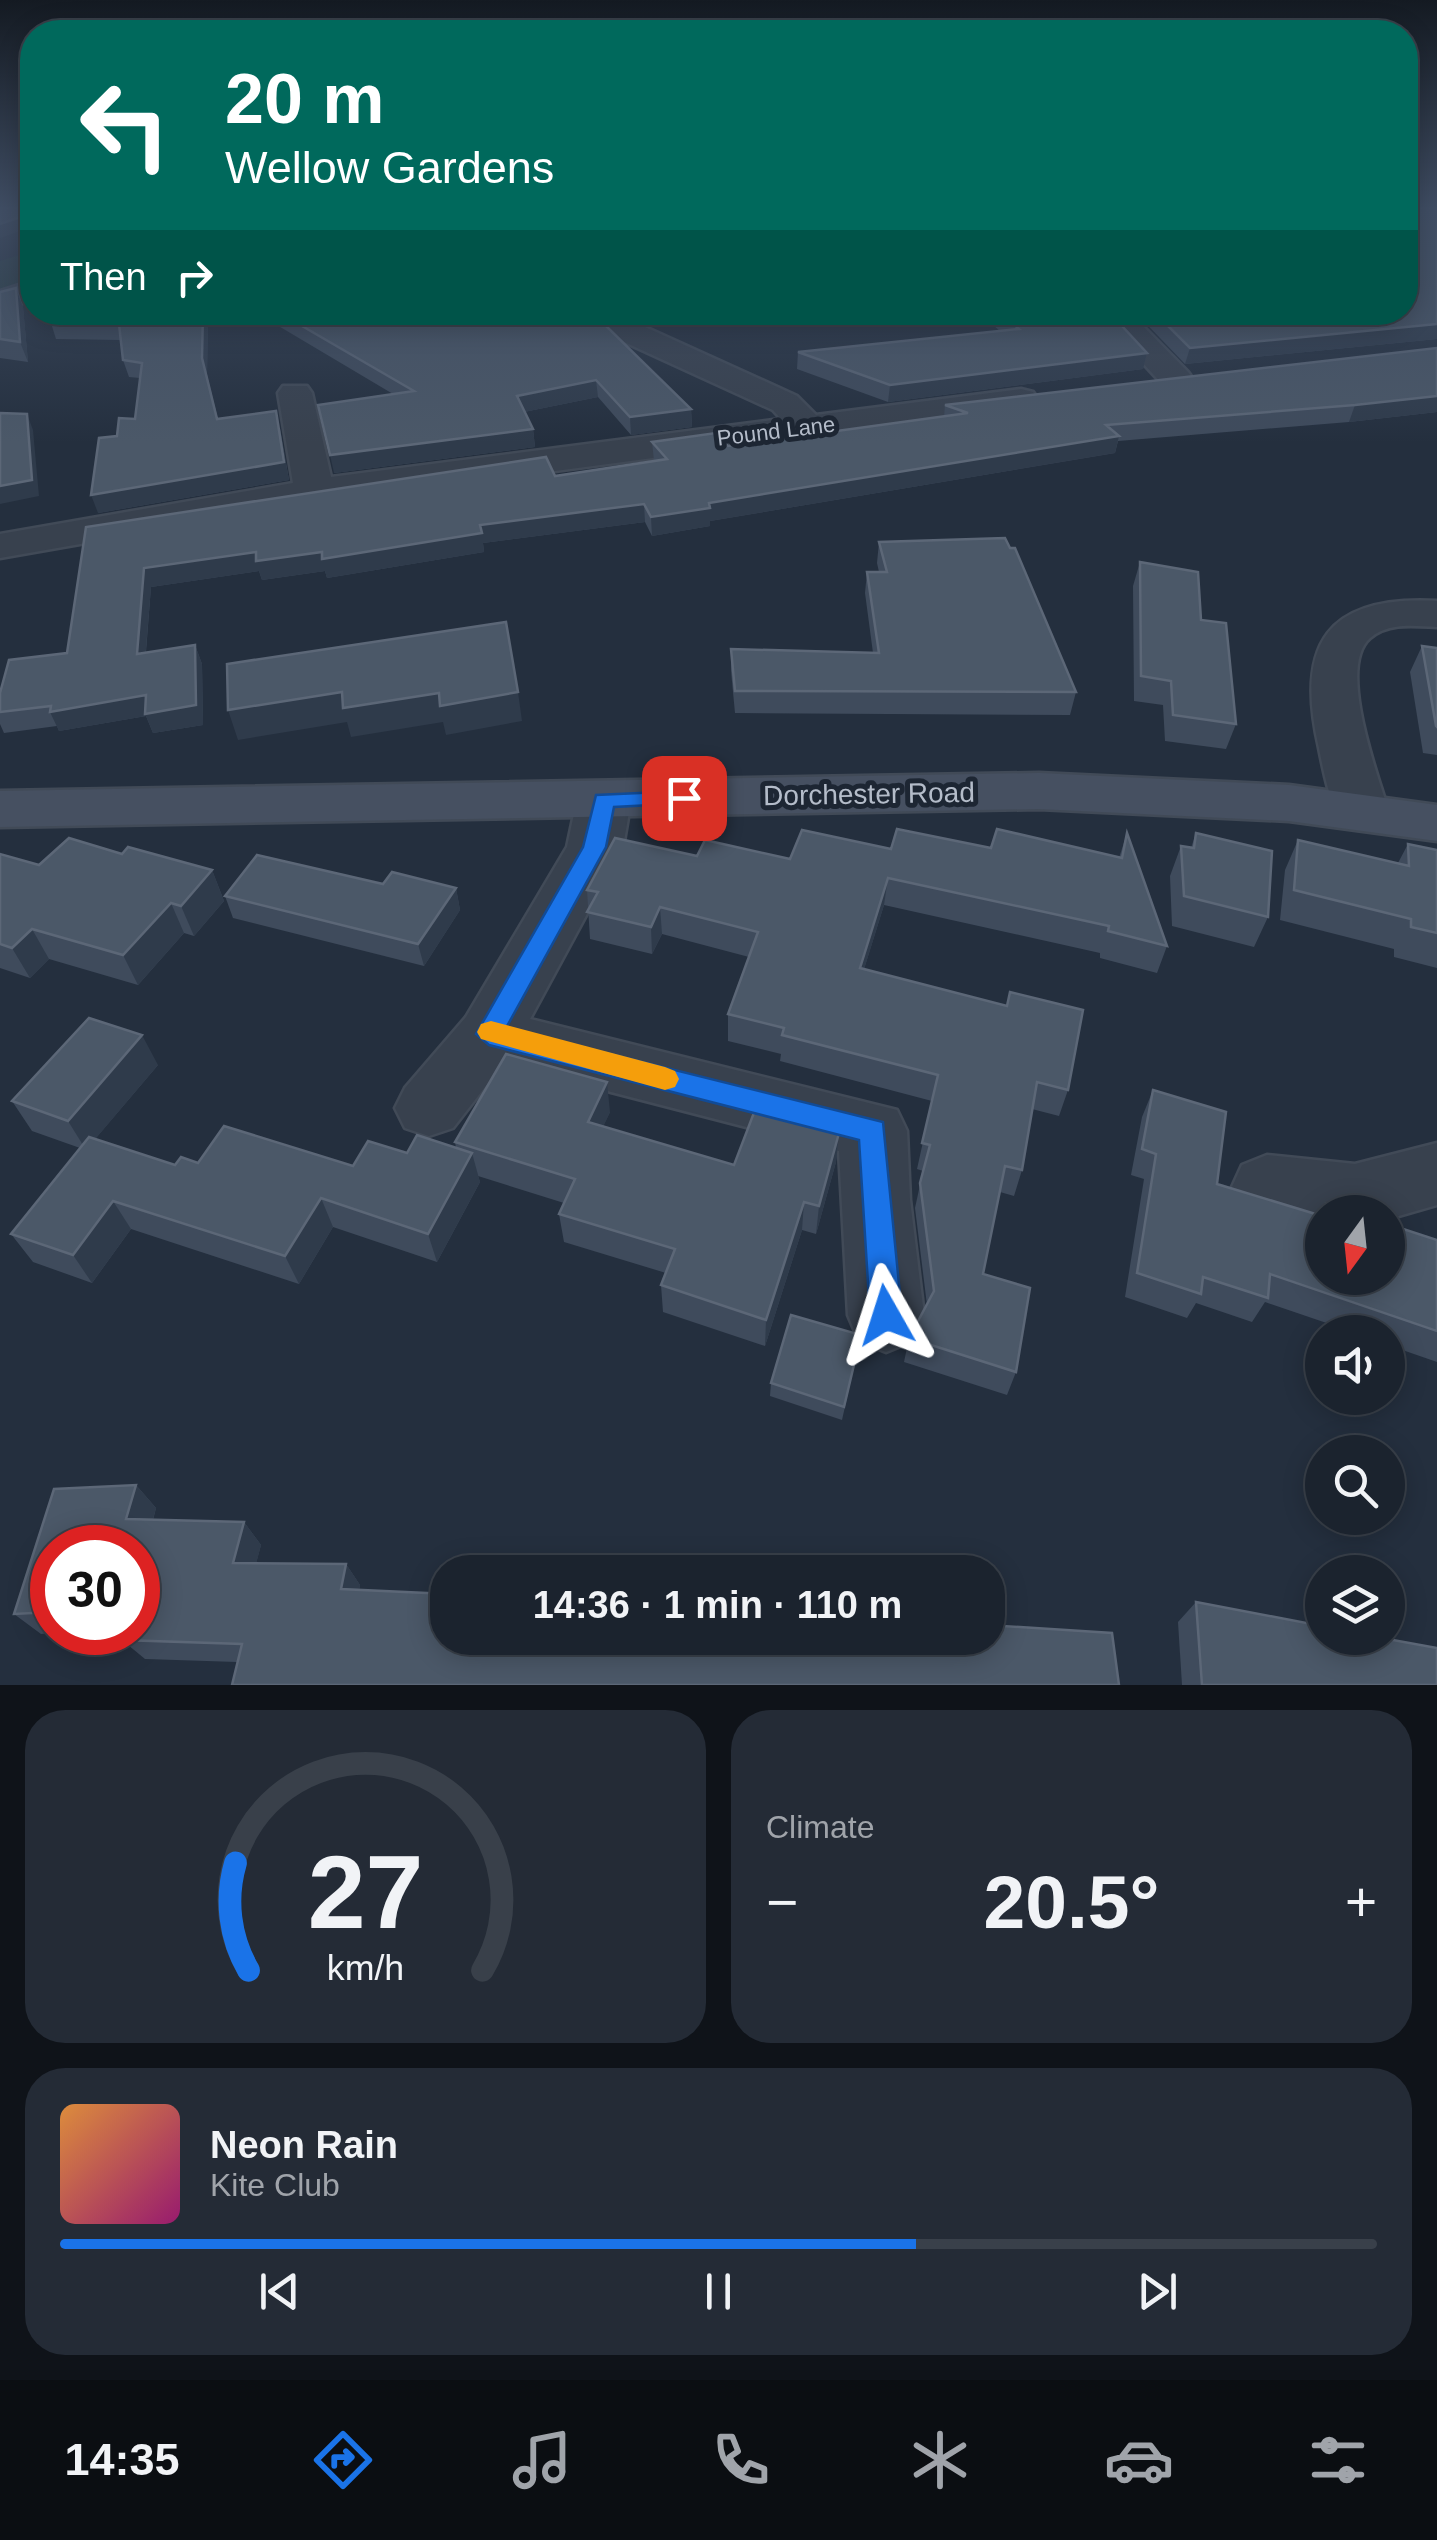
<!DOCTYPE html>
<meta charset="utf-8">
<style>
body{margin:0;font-family:Arial,sans-serif;background:#242b36;color:#f1f3f6;height:100vh;display:flex;flex-direction:column;font-size:38px;white-space:nowrap}
*{box-sizing:border-box;margin:0}
p{font-size:32px;color:#a0a4aa}
.icon{flex:none;width:55px;height:55px;fill:none;stroke:currentColor;stroke-width:2;stroke-linecap:round;stroke-linejoin:round}
.map{position:relative;height:1685px;overflow:hidden}
.panel{display:flex;flex-direction:column;gap:25px;padding:25px;background:#0f1319;flex:1}
.panel>*{flex:none}
.hud{position:absolute;left:20px;top:20px;width:1398px;height:305px;border-radius:40px;box-shadow:0 5px 25px #0003,0 0 0 2px #39404a;background:#00695c;color:#fff;overflow:hidden}
.needle{width:65px;rotate:195deg}
.controls{position:absolute;left:1305px;top:1195px;display:grid;gap:20px}
.controls a{display:grid;place-items:center;width:100px;height:100px;border-radius:50%;background:#1b232e;box-shadow:0 5px 25px #0003,0 0 0 2px #39404a;font-size:50px}
.speed{position:absolute;left:30px;top:1525px;display:flex;gap:20px;font-size:50px;font-weight:700;text-align:center}
.speed>*{display:grid;place-content:center;width:130px;height:130px;border-radius:50%;background:#1b232e;box-shadow:0 5px 25px #0003,0 0 0 2px #39404a;line-height:1}
.speed .limit{border:15px solid #d22;background:#fff;color:#111}
.pin{position:absolute;display:grid;place-items:center;width:85px;height:85px;color:#fff;margin:-42px;border-radius:20px;box-shadow:0 5px 15px #0006}
.me{position:absolute;width:110px;margin:-55px;rotate:354deg;stroke-linejoin:round;filter:drop-shadow(0 0 8px #0008)}
.turn{display:flex;align-items:center;gap:35px;height:210px;padding:0 40px;font-size:45px}
.turn .icon{width:130px;height:130px;stroke-width:2.5}
.turn b{display:block;font-size:70px;line-height:85px}
.then{display:flex;align-items:center;height:95px;padding:0 40px;background:#0003;gap:20px;font-size:38px}
.big{font-size:75px;font-weight:700;line-height:1.1}
.panel .tile{flex:1;display:flex;flex-direction:column;justify-content:center;gap:15px;min-width:0;padding:0 35px;border-radius:40px;background:#242b36}
.panel .dial{align-items:center;gap:0}
.dial svg{height:260px;overflow:visible;fill:none;stroke:#39404a;stroke-width:7;stroke-linecap:round;text-anchor:middle}
.dial text{fill:#f1f3f6;stroke:none}
.song{display:flex;align-items:center;gap:30px}
.cover{width:120px;height:120px;border-radius:15px;background:linear-gradient(135deg,hsl(30 70% 55%),hsl(320 70% 35%))}
.played{height:10px;border-radius:5px;background:linear-gradient(90deg,#1a73e8 65%,#39404a 65%)}
.keys{display:flex;justify-content:space-around;direction:ltr}
.heat{display:flex;justify-content:space-between;align-items:center;font-size:55px;direction:ltr}
.panel .tiles{flex:1;display:grid;gap:25px;grid-template-columns:1fr 1fr}
.tile:last-child{grid-column:span 2}
.trip{position:absolute;left:430px;top:1555px;width:575px;height:100px;border-radius:40px;background:#1b232e;box-shadow:0 5px 25px #0003,0 0 0 2px #39404a;font-weight:700;line-height:100px;text-align:center}
.tab-bar{display:flex;height:160px;justify-content:space-around;align-items:center;background:#0b0e12;color:#a0a4aa}
.tab-bar .icon{width:70px;height:70px}
.tab-bar .active{color:#1a73e8}
.tab-bar b{font-size:45px;color:#f1f3f6}
.map>svg:first-child{display:block}
</style>
<div class="map">
<svg width="1437" height="1685" viewBox="0 0 1437 1685">
<rect width="100%" height="100%" fill="#242f3e"/>
<path fill="#263c3f" d="M32 251V282L0 293V261Z"/>
<g fill="none" stroke-linecap="round" stroke-linejoin="round">
<defs>
<g id="street">
<path d="M570 312H612L797 396 816 415 1021 389 1033 392 1038 399 1033 406 1021 409 314 503 0 558V534L293 483 278 393 283 386H307L312 393 331 477 781 419 773 410 574 319Z"/>
<path d="M1096 312H1129L1188 372 1193 379 1188 386H1164Z"/>
<path d="M1437 601V627C1415 626 1389 622 1370 638 1337 666 1377 774 1388 809L1380 822 1361 827 1342 822C1329 800 1324 773 1319 748 1295 644 1327 595 1437 601Z"/>
<path d="M604 782 623 787 631 800 623 847 530 1019 897 1110 907 1131 910 1200 924 1315 913 1341 886 1352 859 1341 848 1315 839 1151 503 1064 453 1128 429 1136 405 1128 395 1108 405 1088 466 1017 567 847 577 800 585 787Z"/>
<path d="M1437 1143V1205L1388 1219V1212H1322V1224L1267 1219 1242 1209 1232 1187 1242 1165 1267 1155 1355 1164Z"/>
</g>
<g id="secondary">
<path d="M32 281V300L0 310V291Z"/>
<path d="M1039 773 1289 785 1437 805V841L1289 821 1039 809 0 827V791Z"/>
</g>
</defs>
<use href="#street" stroke="#414a57" stroke-width="5"/>
<use href="#secondary" stroke="#414a57" stroke-width="5"/>
<use href="#street" fill="#38414e" fill-rule="evenodd"/>
<use href="#secondary" fill="#465061" fill-rule="evenodd"/>
</g>
<g fill="#3f4b5c">
<path d="M1437 207V341V339L1185 364 1135 312H1405Z"/>
<path d="M0 292 23 307 28 362 0 358Z"/>
<path d="M208 312 207 375 218 419 280 428 289 480 98 513 117 436 135 419 140 378 129 377 123 360 121 340 56 339 51 323Z"/>
<path d="M255 312H585L691 409 692 427 631 435 598 397 524 412 533 429 535 447 334 473 393 394Z"/>
<path d="M978 312H1109L1147 353 1143 369 888 402 797 369 798 352 1000 331Z"/>
<path d="M1437 348V412L1349 422 1118 441 1115 453 710 521V526L652 536 645 522 483 543 484 552 327 578 325 571 262 580 259 571 151 587 146 652 195 645 202 664 203 725 153 733 146 716 59 731 57 726 4 733 0 724V693L67 653 86 527 555 476 654 461 652 442 728 446 944 416 945 405Z"/>
<path d="M879 542 1076 692 1070 715 735 713 731 671V649L873 653 865 593 867 572H879L877 563Z"/>
<path d="M1140 562 1201 620 1236 724 1226 749 1165 741 1163 705 1134 701 1133 586Z"/>
<path d="M1422 646 1437 648V755L1423 753 1410 672Z"/>
<path d="M1127 833 1167 946 1157 973 1100 958V953L884 905 864 969 1068 1090 1059 1116 1032 1109 1022 1170 1014 1196 1000 1192 983 1274 1016 1372 1007 1395 904 1362 909 1338 927 1305 915 1208 923 1171 917 1169 932 1101 780 1061 781 1054 728 1041V1014L749 957 662 934 652 954 590 939 587 890 697 856 790 859 891 849 991 848 1119 858Z"/>
<path d="M1196 833 1268 917 1254 947 1172 926 1170 876 1181 846 1191 848Z"/>
<path d="M1298 840 1398 863 1408 844 1437 850V968L1394 957V949L1280 920 1285 870Z"/>
<path d="M0 854 39 865 122 854 212 870 224 901 194 936 184 933 138 985 49 959 30 978 0 968Z"/>
<path d="M383 884 456 888 460 910 424 966 233 918 225 896Z"/>
<path d="M158 1065 95 1139 175 1165 198 1163 353 1166 407 1153 456 1148 455 1142 610 1112 603 1126 734 1165 839 1133 836 1162 816 1234 802 1230 765 1346 663 1312 661 1285 666 1273 564 1242 559 1214 564 1203 478 1176 480 1182 437 1262 333 1227 299 1284 131 1229 92 1283 33 1262 11 1234 80 1148 32 1131 12 1101Z"/>
<path d="M1153 1090 1217 1184 1319 1215 1326 1204 1351 1212H1322V1278L1437 1240V1362L1388 1345V1332H1353L1265 1302 1252 1322 1196 1303 1187 1318 1125 1297 1144 1179 1131 1175 1142 1117Z"/>
<path d="M861 1335 842 1420 770 1396 771 1383Z"/>
<path d="M136 1485 156 1508 153 1520 244 1522 261 1545 256 1563 346 1564 360 1585 359 1590 448 1594V1638H988V1625L1112 1633 1119 1685H232L237 1662 145 1659 122 1640 124 1632H138V1548H52V1632H65L41 1634 14 1614 54 1489Z"/>
<path d="M1196 1602 1437 1685H1182L1178 1622Z"/>
</g>
<g fill="#2f3b4b">
<path d="M32 213V227L0 238V224Z"/>
<path d="M16 288 23 307 28 362 20 342Z"/>
<path d="M203 312H208L207 375 222 436 202 358Z"/>
<path d="M1437 324V339L1185 364 1190 348Z"/>
<path d="M1147 353 1143 369 888 402 890 385Z"/>
<path d="M596 380 598 397 519 413 517 396Z"/>
<path d="M1437 396V412L1349 422 1355 405Z"/>
<path d="M691 409 692 427 631 435 630 417Z"/>
<path d="M276 411 289 480 98 513 91 495Z"/>
<path d="M27 414 33 430 39 496 0 504V486Z"/>
<path d="M533 429 535 447 334 473 330 455Z"/>
<path d="M1119 436 1115 453 710 521V526L652 536 651 517 709 503Z"/>
<path d="M644 504 645 522 483 543 484 552 327 578 325 571 262 580 259 571 151 587 144 673 137 654 144 568 256 552Z"/>
<path d="M195 645 202 664 203 725 153 733 146 716 59 731 50 712Z"/>
<path d="M342 692H518L522 721 446 735 443 722 351 737 347 722 238 740 228 710Z"/>
<path d="M212 870 224 901 194 936 181 906Z"/>
<path d="M888 878 884 905 856 995 860 968Z"/>
<path d="M456 888 460 910 424 966 418 944Z"/>
<path d="M171 903 184 933 138 985 123 955Z"/>
<path d="M660 907 662 934 652 954 651 927Z"/>
<path d="M32 929 49 959 30 978 12 948Z"/>
<path d="M142 1035 158 1065 86 1150 68 1121Z"/>
<path d="M607 1082 610 1112 592 1151 588 1122Z"/>
<path d="M839 1133 836 1162 816 1234 819 1206Z"/>
<path d="M472 1153 480 1182 437 1262 428 1234Z"/>
<path d="M321 1198 333 1227 299 1284 285 1256Z"/>
<path d="M113 1201 131 1229 92 1283 73 1255Z"/>
<path d="M804 1202 802 1230 765 1346 766 1320Z"/>
<path d="M136 1485 156 1508 147 1541 126 1519Z"/>
<path d="M244 1522 261 1545 251 1584 233 1563Z"/>
<path d="M346 1564 360 1585 355 1609 341 1589Z"/>
</g>
<g fill="#4b5868" stroke="#5c6777" stroke-width="2.5">
<path d="M0 207H32V213L0 224Z"/>
<path d="M1405 207H1437V324L1190 348 1154 312H1405Z"/>
<path d="M16 288 20 342 0 339V292Z"/>
<path d="M61 312H203L202 358 217 419 276 411 284 462 91 495 99 438 117 436 119 418 135 419 142 363 123 360 119 324 51 323Z"/>
<path d="M278 312H585L600 320 691 409 630 417 596 380 517 396 533 429 330 455 318 405 414 391Z"/>
<path d="M999 312H1109L1147 353 890 385 798 352 1019 329Z"/>
<path d="M1437 348V396L1355 405 1106 425 1119 436 709 503 710 508 651 517 644 504 480 525 482 533 322 559V552L256 561V552L144 568 137 654 195 645 196 705 145 714 146 695 50 712 51 706 0 712V693L9 660 67 653 86 527 546 457 555 476 667 459 652 442 716 433 728 446 968 413 945 405Z"/>
<path d="M0 413 27 414 32 480 0 486Z"/>
<path d="M1005 538 1010 548H1015L1076 692 735 691 731 649 879 653 867 572H887L879 542Z"/>
<path d="M1140 562 1198 572 1201 620 1226 623 1236 724 1173 715 1171 681 1141 676Z"/>
<path d="M506 622 518 692 440 706 439 693 343 708 342 692 228 710 227 664Z"/>
<path d="M1422 646 1437 648V727L1436 726Z"/>
<path d="M897 829 991 848 997 829 1122 858 1127 833 1167 946 1108 931 1109 926 888 878 860 968 1007 1006 1010 992 1083 1010 1068 1090 1037 1082 1022 1170 1005 1166 983 1274 1030 1288 1016 1372 909 1338 934 1291 920 1183 930 1145 922 1143 938 1075 782 1035 784 1028 728 1014 758 932 660 907 651 927 587 912 598 892 587 890 615 838 697 856 705 840 790 859 802 830 891 849Z"/>
<path d="M1196 833 1272 851 1268 917 1184 896 1181 846 1194 848Z"/>
<path d="M69 838 122 854 128 847 212 870 181 906 171 903 123 955 32 929 12 948 0 944V854L39 865Z"/>
<path d="M1298 840 1409 866 1408 844 1437 850V933L1411 927V919L1294 890Z"/>
<path d="M257 855 383 884 392 872 456 888 418 944 225 896Z"/>
<path d="M89 1018 142 1035 68 1121 12 1101Z"/>
<path d="M506 1054 607 1082 588 1122 734 1165 755 1110 839 1133 819 1206 804 1202 766 1320 661 1285 675 1249 559 1214 575 1179 455 1142Z"/>
<path d="M1153 1090 1226 1112 1217 1184 1322 1216V1278H1388V1224L1437 1240V1331L1270 1274 1268 1298 1203 1277 1201 1294 1137 1273 1156 1154 1142 1149Z"/>
<path d="M224 1126 353 1166 368 1141 407 1153 417 1135 472 1153 428 1234 321 1198 285 1256 113 1201 73 1255 11 1234 89 1137 175 1165 181 1157 198 1163Z"/>
<path d="M1326 1204 1351 1212H1325Z"/>
<path d="M791 1315 861 1335 844 1407 771 1383Z"/>
<path d="M136 1485 126 1519 244 1522 233 1563 346 1564 341 1589 448 1594V1638H988V1625L1112 1633 1119 1685H232L242 1644 122 1640 124 1632H138V1548H52V1612L14 1614 54 1489Z"/>
<path d="M1196 1602 1322 1626V1638H1382L1437 1648V1685H1202Z"/>
</g>
<linearGradient id="sky" x2="0" y2="1"><stop stop-color="#141a22"/><stop offset="0.47" stop-color="#3f4d63"/><stop offset="1" stop-color="#3f4d63" stop-opacity="0"/></linearGradient>
<rect width="1437" height="443" fill="url(#sky)"/>
<path fill="#1a73e8" stroke="#114b97" stroke-width="2.5" d="M684 791 691 793V803L614 807 606 847 506 1028 883 1122 902 1315 897 1326 886 1331 875 1326 870 1315 859 1140 489 1045 476 1034 583 847 596 795Z"/>
<path fill="#f59e0b" d="M491 1021 665 1067 675 1071 679 1079 675 1087 665 1090 481 1039 477 1032 481 1024Z"/>
<g text-anchor="middle" dominant-baseline="central" stroke-width="10" stroke-linejoin="round" paint-order="stroke">
<g font-size="22" fill="#b4bcc9" stroke="#1d2633">
<text transform="translate(776 431) rotate(-7)">Pound Lane</text>
</g>
<g font-size="28" fill="#b4bcc9" stroke="#1d2633">
<text transform="translate(869 794) rotate(-1)">Dorchester Road</text>
</g>
</g>
</svg>
<div class="controls">
<a><svg class="needle" viewBox="-14 -14 28 28"><path d="M0-13l5 13h-10z" fill="#e53935"/><path d="M0 13l5-13h-10z" fill="#a0a4aa"/></svg></a>
<a><svg class="icon" aria-label="sound" viewBox="0 0 24 24"><path d="M4 9h4l5-4v14l-5-4H4zM17 9q2 3 0 6"/></svg></a>
<a><svg class="icon" aria-label="search" viewBox="0 0 24 24"><circle cx="10" cy="10" r="6"/><path d="M15 15l6 6"/></svg></a>
<a><svg class="icon" aria-label="layers" viewBox="0 0 24 24"><path d="M12 4l9 5-9 5-9-5zM3 14l9 5 9-5"/></svg></a>
</div>
<div class="speed"><div class="limit">30</div></div>
<div class="pin" style="left:684px;top:798px;background:#d93025"><svg class="icon" aria-label="arrive" viewBox="0 0 24 24"><path d="M6 21V4h12l-3 4 3 4H6"/></svg></div>
<svg class="me" style="left:886px;top:1315px" viewBox="-20 -20 40 40"><path d="M0-17L14 15 0 8-14 15z" fill="#1a73e8" stroke="#fff" stroke-width="4"/></svg>
<div class="trip">14:36 · 1 min · 110 m</div>
<div class="hud">
<div class="turn"><svg class="icon" aria-label="left" viewBox="0 0 24 24"><path d="M17 20v-9H6M10 6l-5 5 5 5"/></svg><div><b>20 m</b>Wellow Gardens</div></div>
<div class="then">Then<svg class="icon" aria-label="right" viewBox="0 0 24 24"><path d="M7 20v-9h11M14 6l5 5-5 5"/></svg></div>
</div>
</div>
<section class="panel">
<div class="tiles">
<div class="tile dial"><svg viewBox="0 0 100 80">
<path d="M14 69A42 42 0 1 1 86 69"/>
<path d="M14 69A42 42 0 0 1 10 36" stroke="#1a73e8"/>
<text x="50" y="56" font-size="32" font-weight="700">27</text>
<text x="50" y="72" font-size="11">km/h</text>
</svg></div>
<div class="tile"><p>Climate</p>
<div class="heat"><a>−</a><b class="big">20.5°</b><a>+</a></div>
</div>
<div class="tile">
<div class="song"><i class="cover"></i><div><b>Neon Rain</b><p>Kite Club</p></div></div>
<div class="played"></div>
<div class="keys"><svg class="icon" aria-label="previous" viewBox="0 0 24 24"><path d="M18 5L8 12l10 7zM5 5v14"/></svg><svg class="icon" aria-label="pause" viewBox="0 0 24 24"><path d="M8 5v14M16 5v14"/></svg><svg class="icon" aria-label="next" viewBox="0 0 24 24"><path d="M6 5l10 7-10 7zM19 5v14"/></svg></div>
</div>
</div>
</section>
<nav class="tab-bar">
<b>14:35</b>
<svg class="icon active" aria-label="directions" viewBox="0 0 24 24"><path d="M12 3l9 9-9 9-9-9zM9 14v-3h6M13 9l2 2-2 2"/></svg>
<svg class="icon" aria-label="music" viewBox="0 0 24 24"><path d="M9 18V5l10-2v13"/><circle cx="6" cy="18" r="3"/><circle cx="16" cy="16" r="3"/></svg>
<svg class="icon" aria-label="phone" viewBox="0 0 24 24"><path d="M5 4h4l2 5-3 2q2 4 5 5l2-3 5 2v4C11 20 4 13 5 4z"/></svg>
<svg class="icon" aria-label="climate" viewBox="0 0 24 24"><path d="M12 3v18M4 7l16 10M4 17L20 7"/></svg>
<svg class="icon" aria-label="car" viewBox="0 0 24 24"><path d="M5 17H2v-5l4-1 3-4h7l3 4 3 1v5h-3M9 17h6M6 11h13"/><circle cx="7" cy="17" r="2"/><circle cx="17" cy="17" r="2"/></svg>
<svg class="icon" aria-label="filters" viewBox="0 0 24 24"><path d="M4 7h16M4 17h16"/><circle cx="9" cy="7" r="2"/><circle cx="15" cy="17" r="2"/></svg>
</nav>
